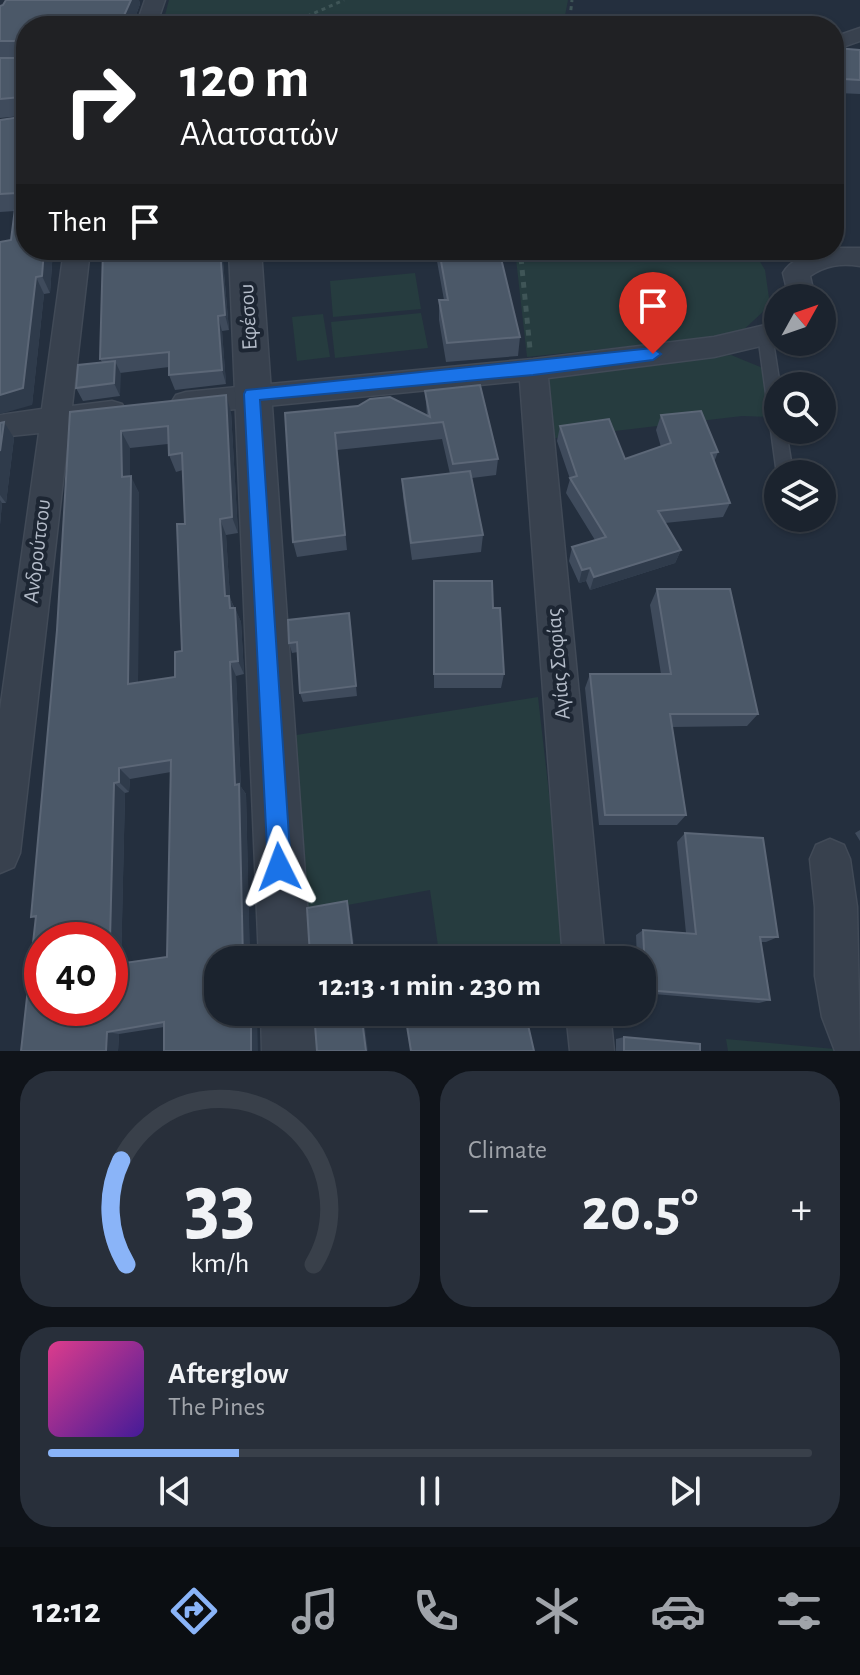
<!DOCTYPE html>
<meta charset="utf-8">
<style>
body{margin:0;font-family:"Alegreya Sans",sans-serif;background:#282f3a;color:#f1f3f6;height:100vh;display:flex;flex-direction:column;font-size:30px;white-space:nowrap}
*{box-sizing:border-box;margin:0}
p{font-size:26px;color:#a0a4aa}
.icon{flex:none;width:44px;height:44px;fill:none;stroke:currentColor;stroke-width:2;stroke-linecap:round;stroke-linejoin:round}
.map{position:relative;height:1051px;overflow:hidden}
.side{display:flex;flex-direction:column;gap:20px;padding:20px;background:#0f1319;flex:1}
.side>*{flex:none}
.top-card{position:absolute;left:16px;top:16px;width:828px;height:244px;border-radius:32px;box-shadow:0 2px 6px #0004,0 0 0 2px #39404a;background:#202124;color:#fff;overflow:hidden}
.needle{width:52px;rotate:50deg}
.fabs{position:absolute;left:764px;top:284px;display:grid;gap:16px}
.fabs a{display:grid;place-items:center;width:72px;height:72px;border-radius:50%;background:#1b232e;box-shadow:0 2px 6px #0004,0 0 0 2px #39404a;font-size:40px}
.speed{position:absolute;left:24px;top:922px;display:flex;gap:16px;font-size:40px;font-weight:700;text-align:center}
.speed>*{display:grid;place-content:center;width:104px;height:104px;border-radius:50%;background:#1b232e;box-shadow:0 2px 6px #0004,0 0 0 2px #39404a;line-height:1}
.speed .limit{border:12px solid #d22;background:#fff;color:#111}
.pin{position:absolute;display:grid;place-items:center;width:68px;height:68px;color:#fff;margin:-82px -34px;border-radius:50% 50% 50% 0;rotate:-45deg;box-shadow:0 0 8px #0007}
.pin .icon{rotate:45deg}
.me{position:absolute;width:88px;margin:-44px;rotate:357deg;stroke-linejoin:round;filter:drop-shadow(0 0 6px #0008)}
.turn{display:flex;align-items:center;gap:28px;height:168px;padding:0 32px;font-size:36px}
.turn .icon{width:104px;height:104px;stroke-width:2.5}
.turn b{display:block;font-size:56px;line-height:68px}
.then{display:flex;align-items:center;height:76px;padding:0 32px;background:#0003;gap:16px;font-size:30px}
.big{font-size:60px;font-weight:700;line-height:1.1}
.side .card{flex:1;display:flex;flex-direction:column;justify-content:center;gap:12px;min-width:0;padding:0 28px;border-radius:32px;background:#282f3a}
.side .dial{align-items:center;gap:0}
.dial svg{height:208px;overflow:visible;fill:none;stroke:#39404a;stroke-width:7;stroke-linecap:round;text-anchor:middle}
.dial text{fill:#f1f3f6;stroke:none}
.song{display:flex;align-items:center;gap:24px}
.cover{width:96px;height:96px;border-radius:12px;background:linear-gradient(135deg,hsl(330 70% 55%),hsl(260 70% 35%))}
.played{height:8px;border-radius:4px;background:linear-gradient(90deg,#8ab4f8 25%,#39404a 25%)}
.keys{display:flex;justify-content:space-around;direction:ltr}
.heat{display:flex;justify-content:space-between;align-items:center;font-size:44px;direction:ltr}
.side .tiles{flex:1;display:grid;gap:20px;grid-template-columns:1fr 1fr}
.card:last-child{grid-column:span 2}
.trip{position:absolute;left:204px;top:946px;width:452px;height:80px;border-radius:32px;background:#1b232e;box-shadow:0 2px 6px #0004,0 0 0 2px #39404a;font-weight:700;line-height:80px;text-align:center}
.tabs{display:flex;height:128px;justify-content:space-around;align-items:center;background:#0b0e12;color:#a0a4aa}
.tabs .icon{width:56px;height:56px}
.tabs .active{color:#8ab4f8}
.tabs b{font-size:36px;color:#f1f3f6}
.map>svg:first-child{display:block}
</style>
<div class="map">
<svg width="860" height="1051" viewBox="0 0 860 1051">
<rect width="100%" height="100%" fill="#242f3e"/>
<g fill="#263c3f">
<path d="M169 0H568L563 26H162Z"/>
<path d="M515 250H753L765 270 770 305 738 335 527 357Z"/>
<path d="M415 273 421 309 333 317 330 281Z"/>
<path d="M421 313 428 348 335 358 331 322Z"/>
<path d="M323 314 330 357 297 361 292 317Z"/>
<path d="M731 355 765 369 769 417 742 416 547 439 543 375Z"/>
<path d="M538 697 568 960H440L430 890 298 914 290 736Z"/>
<path d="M726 1039 845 1050 846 1051H728Z"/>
</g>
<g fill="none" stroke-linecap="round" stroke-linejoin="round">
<defs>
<path id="service" d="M765 330 772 335 780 386 778 430H786L793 474H777L758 335Z"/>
<g id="minor">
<path d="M145 0H165L156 26H136Z"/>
<path d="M860 28V41L834 50V37Z"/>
<path d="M834 248H860V266C841 263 826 265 810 276L815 298H789L783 273C795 253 819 256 834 248Z"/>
<path d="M64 250H90L72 406 112 401 122 404 127 412 122 420 69 429 20 853 14 867 0 873V710L39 433 0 437V415L42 409Z"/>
<path d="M778 322V342L714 357 548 378 605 960H563L520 381 186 414 176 411 171 403 176 395 186 392 533 359 714 337Z"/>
<path d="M830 839 844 845 850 859 857 907 860 1051H835L822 1017 815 976V907L810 859 816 845Z"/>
<path d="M566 1012H610L614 1051H570Z"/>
</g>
<g id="tertiary">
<path d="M229 250H261L311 960H259Z"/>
<path d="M261 1012H315L318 1051H262Z"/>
</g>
</defs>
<use href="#service" stroke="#414a57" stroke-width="3"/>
<use href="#minor" stroke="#414a57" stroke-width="3"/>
<use href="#tertiary" stroke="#414a57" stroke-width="3"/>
<g stroke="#3f5557" stroke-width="3" stroke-dasharray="4 4" stroke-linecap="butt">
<path d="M285 26 344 0"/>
<path d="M569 26 572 0"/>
<path d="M520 250 521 260"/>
<path d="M769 250 780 260"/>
</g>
<path stroke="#3f5557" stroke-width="5" stroke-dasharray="6 6" stroke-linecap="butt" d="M521 258 530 349"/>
<use href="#service" fill="#38414e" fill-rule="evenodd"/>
<use href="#minor" fill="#38414e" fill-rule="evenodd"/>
<use href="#tertiary" fill="#38414e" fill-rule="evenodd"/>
</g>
<g fill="#3f4b5c" fill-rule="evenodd">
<path d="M6 0H139L140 4 132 26H26V250H53L50 293 44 294 32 405 11 240 15 211 0 212V120L21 117V116L0 118V6L3 5Z"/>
<path d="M836 48 860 50V94L838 93 834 76V53Z"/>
<path d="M103 250H222L229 330 222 331 226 384 175 390 169 375V367L120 373V396L83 401 76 388 102 362 100 359Z"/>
<path d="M358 250H499L520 337 518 356 446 362 439 320V300H444L435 250 359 256Z"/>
<path d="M425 391 498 459 496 475 472 478 483 535 481 552 412 560 403 497 402 479 450 474 442 439 337 450 347 550 297 557 293 542 285 413 427 416Z"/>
<path d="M70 412H231L238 533 226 535 230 598 241 622 244 674 236 676 241 787 246 794 251 1014 257 1016 164 1027 119 1034 118 1051 36 918 31 917 57 630ZM168 444 169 455 176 472 183 470 185 524 182 651 175 677 138 683 139 493 130 476V448ZM171 772 167 957 121 963 125 793 129 792 130 779Z"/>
<path d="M661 415 718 452 714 462 730 503 723 517 665 523 681 550 675 563 590 590 586 581 579 583 569 561 572 547 595 540 566 493 570 479 557 441 560 426 625 459 661 447 656 430Z"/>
<path d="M0 422 14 438 6 503H2L0 525Z"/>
<path d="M434 581 493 608 504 674 501 688H434Z"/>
<path d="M657 589 758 714 747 726 672 727 686 815 677 825H599L585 688 590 674H661L650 605Z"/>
<path d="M349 613 357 696 303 702 300 693 298 652 292 653 289 643Z"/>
<path d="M860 830V841L855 833Z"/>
<path d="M685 833 778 937 766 942H761L770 1000 759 1003 642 993V960H637L636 935 643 930 686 933 677 842Z"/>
<path d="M624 1037 700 1051H616V1039Z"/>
</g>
<g fill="#2f3b4b">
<path d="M131 0H139L140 4 132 26H124L122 20Z"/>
<path d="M44 250H53L50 293 42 276Z"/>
<path d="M220 250H222L229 330 225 315Z"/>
<path d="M36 277 44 294 32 405 0 414V395Z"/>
<path d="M218 316 222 331 226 384 222 370Z"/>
<path d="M115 361 121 374 120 396 114 383Z"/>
<path d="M226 395 231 412 238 533 232 517Z"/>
<path d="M4 422 14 438 6 503 0 495V451Z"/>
<path d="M121 431 130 448V494L122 477Z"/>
<path d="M131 476 139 493 138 697 128 684Z"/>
<path d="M0 500 2 503 0 525Z"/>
<path d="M220 519 226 535 230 598 235 610 236 623 225 596Z"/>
<path d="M681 550 675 563 590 590 594 577Z"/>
<path d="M590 568 586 581 579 583 582 570Z"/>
<path d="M235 608 241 622 244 674 238 661Z"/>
<path d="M349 613 351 624 357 696 356 686Z"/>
<path d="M230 662 236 676 241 787 246 794 250 960H243Z"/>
<path d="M119 768 130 779 129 792 119 782Z"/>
<path d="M114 783 125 793 121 970 110 965Z"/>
<path d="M347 901 349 907 356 960H354Z"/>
<path d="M244 1012H251V1014L257 1016 258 1051H251Z"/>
<path d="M361 1012H363L368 1051H366Z"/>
<path d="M107 1032 119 1034 118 1051H106Z"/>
</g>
<g fill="#4b5868" stroke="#5c6777" stroke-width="2" fill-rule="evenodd">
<path d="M6 0H131L122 20H115L113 26H26V250H44L42 276 36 277 23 388 0 395V242L11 240 17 193 0 194V120L21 117V97L0 99V58H21V41H0V6L3 5Z"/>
<path d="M836 48 860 50V80L844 79Z"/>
<path d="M103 250H220L225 315 218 316 222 370 169 375V352L100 359Z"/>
<path d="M439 250H499L520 337 447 343 439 300H448Z"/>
<path d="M115 361 114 383 76 388 78 365Z"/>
<path d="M480 385 498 459 453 464 443 422 335 433 345 535 293 542 285 413 358 406 370 399 390 397 430 417 425 391Z"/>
<path d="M226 395 232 517 220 519 225 596H229L230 608H235L238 661 230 662 235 785 239 784 243 960H218V1012H244V1014L251 1013V1051H164V1022L107 1032 106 1051H21L36 916 31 917 57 630 70 412ZM168 426 169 455 182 453 185 524H177L182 651 175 652V677L128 684 131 476 122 477 121 431ZM171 760 167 957 110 965V1008H42V940H110L114 783 119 782V768Z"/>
<path d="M701 411 718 452 711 453 730 503 658 511 681 550 594 577 590 568 582 570 572 547 606 537 570 478 577 476 560 426 609 419 625 459 671 443 661 415Z"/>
<path d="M4 422 0 451V423Z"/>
<path d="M470 471 483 535 411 543 402 479Z"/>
<path d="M434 581H492L493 608H500L504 674H434Z"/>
<path d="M657 589H730L758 714H670L686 815H605L590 674H671Z"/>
<path d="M349 613 356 686 300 693 297 642 289 643 288 620Z"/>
<path d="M685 833 763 838 778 937H760L770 1000 646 990 643 930 696 934Z"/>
<path d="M347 901 354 960H306V958L310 955 307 908Z"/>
<path d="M314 1012H361L366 1051H317Z"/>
<path d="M441 1012H525L534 1051H411L406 1020Z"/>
<path d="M624 1037 700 1044V1051H624Z"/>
</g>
<path fill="#1a73e8" stroke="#114b97" stroke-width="2" d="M653 348 661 354 653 360 533 375 260 400 291 867 287 875 279 878 271 875 268 867 244 394 246 390Z"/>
<g text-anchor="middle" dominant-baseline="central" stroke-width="8" stroke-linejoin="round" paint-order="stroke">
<g font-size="22" fill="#b4bcc9" stroke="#1d2633">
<text transform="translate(248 317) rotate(-93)">Εφέσου</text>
<text transform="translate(37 551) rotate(-83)">Ανδρούτσου</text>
<text transform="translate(558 664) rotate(-95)">Αγίας Σοφίας</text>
</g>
</g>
</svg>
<div class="fabs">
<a><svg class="needle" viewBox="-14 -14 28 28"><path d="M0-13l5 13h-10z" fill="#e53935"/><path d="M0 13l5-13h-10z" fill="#a0a4aa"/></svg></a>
<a><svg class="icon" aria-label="search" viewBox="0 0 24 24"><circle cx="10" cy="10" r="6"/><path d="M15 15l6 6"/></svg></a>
<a><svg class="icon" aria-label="layers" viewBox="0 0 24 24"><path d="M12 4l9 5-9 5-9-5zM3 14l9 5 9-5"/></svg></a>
</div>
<div class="speed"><div class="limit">40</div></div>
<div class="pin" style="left:653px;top:354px;background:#d93025"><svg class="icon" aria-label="arrive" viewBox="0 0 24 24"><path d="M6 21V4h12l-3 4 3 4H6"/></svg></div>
<svg class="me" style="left:279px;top:867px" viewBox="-20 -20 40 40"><path d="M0-17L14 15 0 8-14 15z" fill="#1a73e8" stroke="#fff" stroke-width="4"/></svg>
<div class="trip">12:13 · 1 min · 230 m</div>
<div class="top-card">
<div class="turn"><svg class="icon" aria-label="right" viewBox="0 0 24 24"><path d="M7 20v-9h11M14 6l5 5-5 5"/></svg><div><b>120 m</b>Αλατσατών</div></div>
<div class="then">Then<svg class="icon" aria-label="arrive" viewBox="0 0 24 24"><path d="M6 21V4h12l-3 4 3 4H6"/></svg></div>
</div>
</div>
<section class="side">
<div class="tiles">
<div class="card dial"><svg viewBox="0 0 100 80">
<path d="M14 69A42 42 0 1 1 86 69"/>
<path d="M14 69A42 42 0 0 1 12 29" stroke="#8ab4f8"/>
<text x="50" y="56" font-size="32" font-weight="700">33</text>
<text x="50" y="72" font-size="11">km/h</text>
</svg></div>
<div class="card"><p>Climate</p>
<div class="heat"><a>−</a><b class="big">20.5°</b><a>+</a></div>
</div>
<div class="card">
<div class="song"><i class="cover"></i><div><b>Afterglow</b><p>The Pines</p></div></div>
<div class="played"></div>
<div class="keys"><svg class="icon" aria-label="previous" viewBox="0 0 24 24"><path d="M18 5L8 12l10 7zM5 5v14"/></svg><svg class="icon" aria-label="pause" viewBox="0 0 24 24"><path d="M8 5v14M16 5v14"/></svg><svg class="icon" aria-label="next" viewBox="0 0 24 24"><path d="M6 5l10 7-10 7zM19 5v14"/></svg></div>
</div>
</div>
</section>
<nav class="tabs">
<b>12:12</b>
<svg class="icon active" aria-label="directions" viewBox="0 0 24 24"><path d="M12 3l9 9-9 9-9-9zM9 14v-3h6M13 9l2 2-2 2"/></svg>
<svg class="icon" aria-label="music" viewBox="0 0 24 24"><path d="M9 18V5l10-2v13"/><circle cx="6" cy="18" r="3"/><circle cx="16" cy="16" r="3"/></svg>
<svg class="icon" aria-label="phone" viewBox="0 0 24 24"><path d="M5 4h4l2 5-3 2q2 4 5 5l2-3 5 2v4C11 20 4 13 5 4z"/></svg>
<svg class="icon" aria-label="climate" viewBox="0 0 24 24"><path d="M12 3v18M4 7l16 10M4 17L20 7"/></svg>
<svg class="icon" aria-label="car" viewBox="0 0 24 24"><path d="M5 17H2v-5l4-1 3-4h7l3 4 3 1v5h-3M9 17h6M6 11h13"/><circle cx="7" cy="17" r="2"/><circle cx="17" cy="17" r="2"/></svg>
<svg class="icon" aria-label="filters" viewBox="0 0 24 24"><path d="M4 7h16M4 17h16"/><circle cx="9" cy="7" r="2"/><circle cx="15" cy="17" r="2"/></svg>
</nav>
